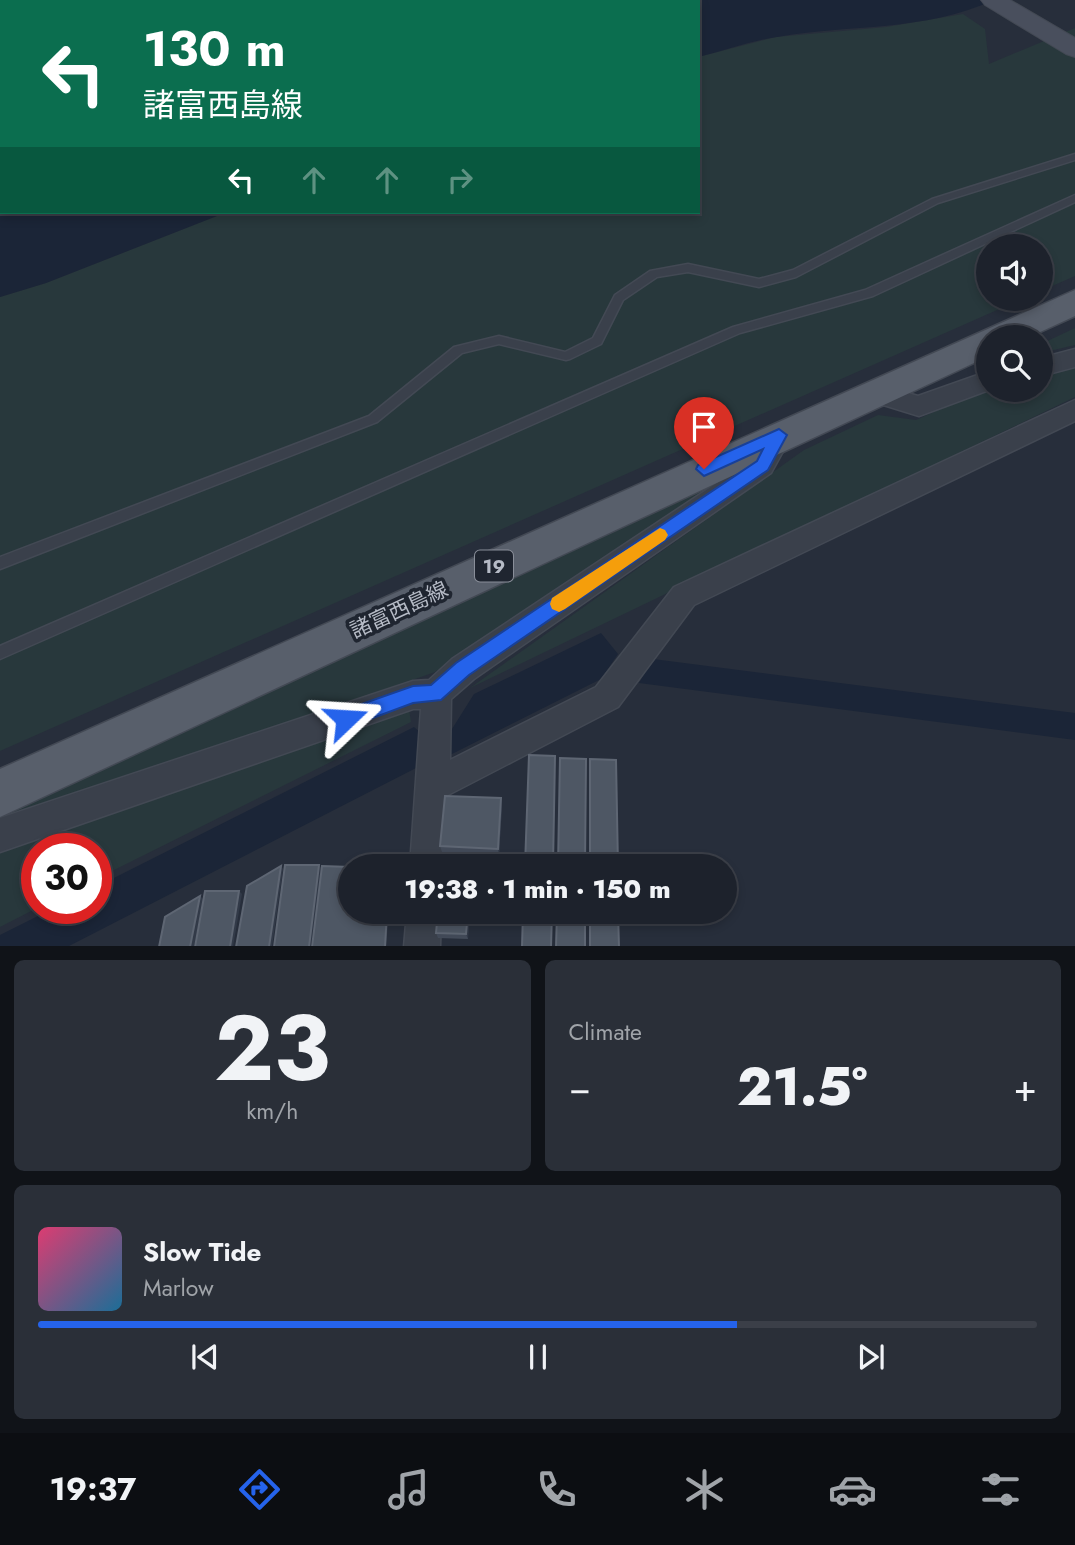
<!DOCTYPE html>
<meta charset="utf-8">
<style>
body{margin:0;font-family:Jost,"Noto Sans JP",sans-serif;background:#2a2f38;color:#f1f3f6;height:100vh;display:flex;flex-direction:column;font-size:26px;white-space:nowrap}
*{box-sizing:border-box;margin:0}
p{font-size:23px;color:#a0a4a9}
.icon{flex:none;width:38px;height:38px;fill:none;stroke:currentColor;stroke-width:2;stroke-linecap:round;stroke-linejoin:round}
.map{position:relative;height:946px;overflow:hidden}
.panel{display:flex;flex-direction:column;gap:14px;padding:14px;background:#101318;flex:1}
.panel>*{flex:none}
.top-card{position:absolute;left:0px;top:0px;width:700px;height:214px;box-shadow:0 4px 10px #0003,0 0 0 2px #3b3f48;background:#0b6e4f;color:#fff;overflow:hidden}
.tools{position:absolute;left:976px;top:234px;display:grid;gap:14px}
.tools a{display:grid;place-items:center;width:77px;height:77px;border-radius:50%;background:#1d222c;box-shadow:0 4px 10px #0003,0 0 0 2px #3b3f48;font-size:35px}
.speed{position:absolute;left:21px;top:833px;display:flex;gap:14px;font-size:35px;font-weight:700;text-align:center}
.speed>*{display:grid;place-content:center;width:91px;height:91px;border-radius:50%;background:#1d222c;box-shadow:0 4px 10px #0003,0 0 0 2px #3b3f48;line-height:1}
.speed .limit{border:10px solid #d22;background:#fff;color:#111}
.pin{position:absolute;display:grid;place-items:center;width:60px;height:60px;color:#fff;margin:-72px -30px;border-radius:50% 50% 50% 0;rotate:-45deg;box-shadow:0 0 7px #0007}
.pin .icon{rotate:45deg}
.me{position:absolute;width:77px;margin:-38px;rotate:70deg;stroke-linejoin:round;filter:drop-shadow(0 0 5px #0008)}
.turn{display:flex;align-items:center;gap:24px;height:147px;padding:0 28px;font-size:32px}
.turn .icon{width:91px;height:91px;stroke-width:2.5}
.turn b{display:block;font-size:49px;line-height:60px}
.lanes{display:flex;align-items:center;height:66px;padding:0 28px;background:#0003;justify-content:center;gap:35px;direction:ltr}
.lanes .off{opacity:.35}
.big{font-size:52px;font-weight:800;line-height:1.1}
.panel .card{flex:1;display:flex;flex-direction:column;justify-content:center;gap:10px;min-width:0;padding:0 24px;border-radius:10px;background:#2a2f38}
.panel .dial{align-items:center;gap:0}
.dial b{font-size:91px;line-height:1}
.song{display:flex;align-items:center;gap:21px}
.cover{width:84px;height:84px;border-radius:10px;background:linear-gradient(135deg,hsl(340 70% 55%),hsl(200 70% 35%))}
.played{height:7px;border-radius:4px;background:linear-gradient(90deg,#2563eb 70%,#3b3f48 70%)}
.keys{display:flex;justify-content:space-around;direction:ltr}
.heat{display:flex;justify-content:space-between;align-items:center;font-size:38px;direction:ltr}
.panel .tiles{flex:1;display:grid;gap:14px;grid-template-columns:1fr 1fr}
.card:last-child{grid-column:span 2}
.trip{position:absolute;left:338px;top:854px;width:399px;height:70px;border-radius:35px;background:#1d222c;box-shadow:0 4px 10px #0003,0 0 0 2px #3b3f48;font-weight:800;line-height:70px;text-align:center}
.tab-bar{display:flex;height:112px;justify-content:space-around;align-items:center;background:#0c0e12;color:#a0a4a9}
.tab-bar .icon{width:49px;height:49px}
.tab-bar .current{color:#2563eb}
.tab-bar b{font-size:32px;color:#f1f3f6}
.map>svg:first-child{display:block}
</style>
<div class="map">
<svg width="1075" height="947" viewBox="0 0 1075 947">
<rect width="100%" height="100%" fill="#272e3b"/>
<g fill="#28383c">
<path d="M963 14 985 29 989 64 1075 28V276L1041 291V247H989V299H1022L0 751V297L46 283 227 212H698V57L776 37 886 27Z"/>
<path d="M1075 328V345L1041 353V344Z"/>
<path d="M1075 367V397L470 688 804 450 878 415 916 420 989 387V390H1041V374Z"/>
<path d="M740 472 435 672 0 824V817Z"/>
<path d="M409 709 411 722 96 879V849H37V908L0 927V853Z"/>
</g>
<g fill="#1b2537">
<path d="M0 0H994C923 32 851 24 777 37 750 41 724 51 698 57V2H2V212H227L46 283 0 297Z"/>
<path d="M601 633 618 654 601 679 450 755 448 748 418 767 69 946 0 947V935L54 908H96V887L414 727 425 737 452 729 474 694Z"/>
<path d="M653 659 1075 713V740L639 683Z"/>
</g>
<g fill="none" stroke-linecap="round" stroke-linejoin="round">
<defs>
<g id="service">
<path d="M1075 154V160L938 203 796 277 759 287 688 272 657 277 623 300 601 344 570 359 566 360 499 344 462 353 377 422 0 569V557L369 416 454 347 499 336 565 352 593 338 615 295 650 271 688 264 759 279 793 270 932 199Z"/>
<path d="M1075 195V202L873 296 740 333 0 659V646L733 327 865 290Z"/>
</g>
<g id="minor">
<path d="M1075 349V367L1041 376V358Z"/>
<path d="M989 371V390L919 416 864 399 861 392 864 385 873 383 918 396Z"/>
<path d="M1075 400V421L694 605 618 707 448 795 444 866H410L421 709H413L0 852V818L413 681 429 680 452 659 753 459 770 428 779 425 788 428 792 435 771 473 474 679 451 699 450 760 596 687 674 587Z"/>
<path d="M407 912H441L440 947H404Z"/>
</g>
<path id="secondary" d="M981 0H1010L1075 38V57L1066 54 985 5Z"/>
<path id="primary" d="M1075 290V316L1027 338H989V356L0 817V769Z"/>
</defs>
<use href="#service" stroke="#434954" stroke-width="3"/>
<use href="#minor" stroke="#434954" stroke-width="3"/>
<use href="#secondary" stroke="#434954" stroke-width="2"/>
<use href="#primary" stroke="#434954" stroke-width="3"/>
<use href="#service" fill="#3a404b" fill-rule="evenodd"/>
<use href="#minor" fill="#3a404b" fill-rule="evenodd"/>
<use href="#secondary" fill="#494f5d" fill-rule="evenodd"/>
<use href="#primary" fill="#585f6b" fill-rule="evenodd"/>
</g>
<g fill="#424a58">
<path d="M502 805 499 855 442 852 440 846Z"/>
<path d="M469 912 468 939 438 938 436 933Z"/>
</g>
<g fill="#323a48">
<path d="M501 798 502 805 499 855 498 849Z"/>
<path d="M319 865 321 868 311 947H309Z"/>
<path d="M281 866 283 869 272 947H269Z"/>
<path d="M239 891 242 894 233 947H230Z"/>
<path d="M200 896 203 899 194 947H190Z"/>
<path d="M387 912H389L386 947H385Z"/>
<path d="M468 912H469L468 939 466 934Z"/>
</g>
<g fill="#4e5764" stroke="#5e6673" stroke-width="2">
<path d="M529 755 555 756 553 866H525Z"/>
<path d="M560 758 586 759 585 866H558Z"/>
<path d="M590 759 616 760 618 866H590Z"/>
<path d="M445 796 501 798 498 849 440 846Z"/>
<path d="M442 864 501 866H442Z"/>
<path d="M285 865H319L309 947H274Z"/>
<path d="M281 866 269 947H236L247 886Z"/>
<path d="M322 866 350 867V912H387L385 947H312Z"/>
<path d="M205 891H239L230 947H195Z"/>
<path d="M200 896 190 947H159L165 917Z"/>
<path d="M438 912H468L466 934 436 933Z"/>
<path d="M523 912H552L551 947H522Z"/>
<path d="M557 912H585V947H556Z"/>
<path d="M590 912H618L619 947H590Z"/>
</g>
<path fill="#2563eb" stroke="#184099" stroke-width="2" d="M779 429 787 435 768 470 469 675 441 700 413 703 346 728 339 725 337 719 339 712 413 686 431 685 456 663 757 461 763 449 704 476 696 469 698 465Z"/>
<path fill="#f59e0b" d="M660 528 665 530 668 535 665 540 565 609 559 612 552 609 550 604 552 598Z"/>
<g text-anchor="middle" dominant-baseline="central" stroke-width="7" stroke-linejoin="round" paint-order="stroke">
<rect fill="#1f2530" stroke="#898e99" stroke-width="2" x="475" y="550.5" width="38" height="31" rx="5"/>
<g font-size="19" font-weight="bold" fill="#b6bbc6">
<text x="494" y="566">19</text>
</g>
<g font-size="21" fill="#b6bbc6" stroke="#1f2530">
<text transform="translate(399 610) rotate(-25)">諸富西島線</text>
</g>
</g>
</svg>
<div class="tools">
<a><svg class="icon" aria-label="sound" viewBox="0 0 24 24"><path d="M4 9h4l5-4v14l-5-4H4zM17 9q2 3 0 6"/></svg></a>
<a><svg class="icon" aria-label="search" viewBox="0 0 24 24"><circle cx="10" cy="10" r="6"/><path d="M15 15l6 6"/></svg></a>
</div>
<div class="speed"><div class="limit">30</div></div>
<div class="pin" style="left:704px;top:469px;background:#d93025"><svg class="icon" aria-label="arrive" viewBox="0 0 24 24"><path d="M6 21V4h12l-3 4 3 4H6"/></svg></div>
<svg class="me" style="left:346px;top:719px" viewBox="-20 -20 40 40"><path d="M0-17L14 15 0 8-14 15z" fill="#2563eb" stroke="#fff" stroke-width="4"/></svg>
<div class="trip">19:38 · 1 min · 150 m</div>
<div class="top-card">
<div class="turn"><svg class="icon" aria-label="left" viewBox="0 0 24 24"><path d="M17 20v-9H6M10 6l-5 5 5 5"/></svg><div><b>130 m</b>諸富西島線</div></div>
<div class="lanes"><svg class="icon" aria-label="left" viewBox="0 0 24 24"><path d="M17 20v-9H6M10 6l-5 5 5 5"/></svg><svg class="icon off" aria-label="ahead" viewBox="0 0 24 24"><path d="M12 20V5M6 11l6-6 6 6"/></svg><svg class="icon off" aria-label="ahead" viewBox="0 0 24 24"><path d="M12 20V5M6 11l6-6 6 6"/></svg><svg class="icon off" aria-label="right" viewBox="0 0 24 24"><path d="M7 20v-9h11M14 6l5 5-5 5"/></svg></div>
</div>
</div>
<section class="panel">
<div class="tiles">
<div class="card dial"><b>23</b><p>km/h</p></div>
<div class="card"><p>Climate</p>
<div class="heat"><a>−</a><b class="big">21.5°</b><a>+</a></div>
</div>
<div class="card">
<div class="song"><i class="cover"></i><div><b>Slow Tide</b><p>Marlow</p></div></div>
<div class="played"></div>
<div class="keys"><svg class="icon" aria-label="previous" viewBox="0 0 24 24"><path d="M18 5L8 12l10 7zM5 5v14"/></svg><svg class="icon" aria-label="pause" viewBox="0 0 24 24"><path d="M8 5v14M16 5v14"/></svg><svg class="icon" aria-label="next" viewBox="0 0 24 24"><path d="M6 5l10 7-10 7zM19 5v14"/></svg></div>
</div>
</div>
</section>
<nav class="tab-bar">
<b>19:37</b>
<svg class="icon current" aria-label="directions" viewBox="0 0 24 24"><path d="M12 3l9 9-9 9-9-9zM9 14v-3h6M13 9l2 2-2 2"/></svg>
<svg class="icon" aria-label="music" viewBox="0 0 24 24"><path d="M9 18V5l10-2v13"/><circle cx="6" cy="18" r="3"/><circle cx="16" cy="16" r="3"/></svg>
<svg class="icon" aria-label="phone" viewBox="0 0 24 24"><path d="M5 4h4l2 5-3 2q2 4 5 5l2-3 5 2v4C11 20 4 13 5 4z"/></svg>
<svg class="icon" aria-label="climate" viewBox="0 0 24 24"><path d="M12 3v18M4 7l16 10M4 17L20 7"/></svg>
<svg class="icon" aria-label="car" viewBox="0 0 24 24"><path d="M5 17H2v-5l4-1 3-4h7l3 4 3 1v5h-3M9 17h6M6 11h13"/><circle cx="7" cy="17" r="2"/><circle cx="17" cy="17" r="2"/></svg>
<svg class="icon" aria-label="filters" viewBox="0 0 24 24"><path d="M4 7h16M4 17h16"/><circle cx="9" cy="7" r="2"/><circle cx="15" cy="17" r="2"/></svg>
</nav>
